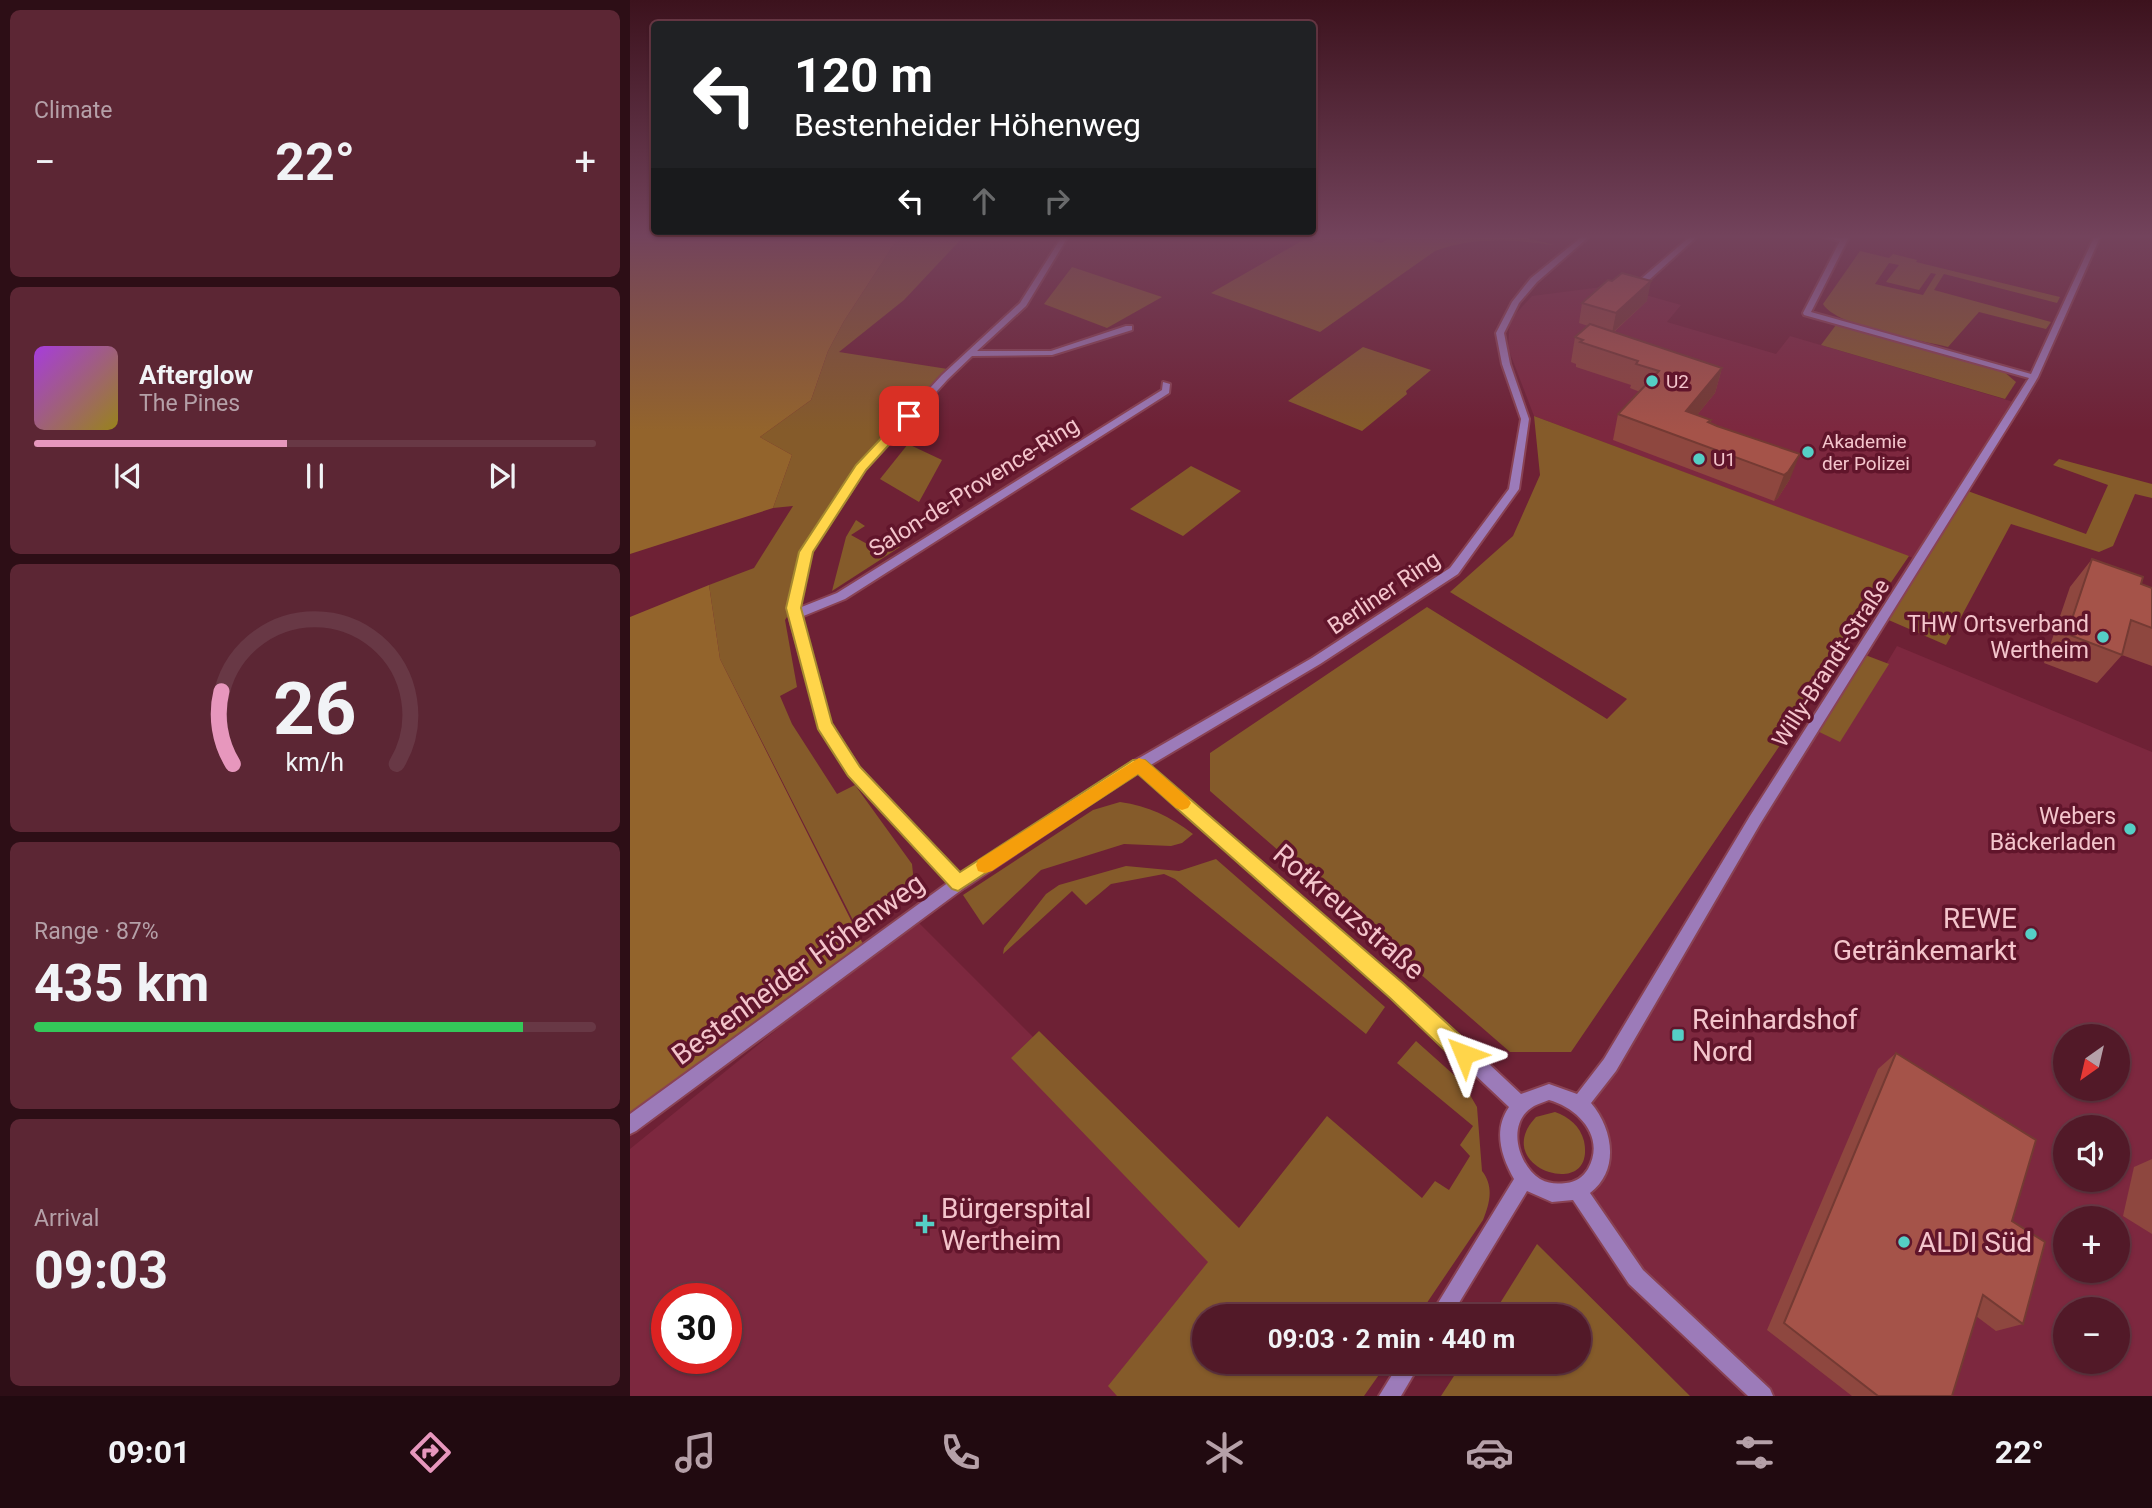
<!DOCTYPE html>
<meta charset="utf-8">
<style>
body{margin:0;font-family:Roboto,sans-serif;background:#5c2634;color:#f1f3f6;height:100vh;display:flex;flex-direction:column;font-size:26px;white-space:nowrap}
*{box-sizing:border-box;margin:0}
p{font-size:23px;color:#b5a0a8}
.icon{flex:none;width:38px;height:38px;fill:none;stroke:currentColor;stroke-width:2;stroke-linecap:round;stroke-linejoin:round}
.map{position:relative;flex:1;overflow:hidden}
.side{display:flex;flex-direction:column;gap:10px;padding:10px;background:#2d0e16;width:630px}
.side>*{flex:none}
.hud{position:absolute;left:21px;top:21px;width:665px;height:214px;border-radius:7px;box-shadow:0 2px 5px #0004,0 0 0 2px #683845;background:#202124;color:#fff;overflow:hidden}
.needle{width:46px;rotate:214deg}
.buttons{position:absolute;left:1423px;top:1024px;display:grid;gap:14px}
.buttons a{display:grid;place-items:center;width:77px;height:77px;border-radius:50%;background:#521928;box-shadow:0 2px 5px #0004,0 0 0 2px #683845;font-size:35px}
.speed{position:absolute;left:21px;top:1283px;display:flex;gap:14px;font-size:35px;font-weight:700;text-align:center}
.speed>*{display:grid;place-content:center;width:91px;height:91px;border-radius:50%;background:#521928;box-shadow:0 2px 5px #0004,0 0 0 2px #683845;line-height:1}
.speed .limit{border:10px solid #d22;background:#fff;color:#111}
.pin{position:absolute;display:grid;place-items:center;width:60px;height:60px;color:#fff;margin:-30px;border-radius:14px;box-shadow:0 4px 10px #0006}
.me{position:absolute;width:77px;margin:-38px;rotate:314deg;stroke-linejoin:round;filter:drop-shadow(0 0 5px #0008)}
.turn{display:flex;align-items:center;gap:24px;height:147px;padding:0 28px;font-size:32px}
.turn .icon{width:91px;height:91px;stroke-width:2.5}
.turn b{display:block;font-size:49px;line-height:60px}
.lanes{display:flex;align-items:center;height:66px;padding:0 28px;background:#0003;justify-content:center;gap:35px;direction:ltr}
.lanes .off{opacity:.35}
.big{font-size:52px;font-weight:700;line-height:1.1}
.side .widget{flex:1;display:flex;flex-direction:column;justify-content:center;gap:10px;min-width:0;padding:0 24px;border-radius:10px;background:#5c2634}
.side .dial{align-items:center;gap:0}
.dial svg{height:182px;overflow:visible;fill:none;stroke:#683845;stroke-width:7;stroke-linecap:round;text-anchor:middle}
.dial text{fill:#f1f3f6;stroke:none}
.song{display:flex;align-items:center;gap:21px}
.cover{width:84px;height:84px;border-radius:10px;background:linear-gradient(135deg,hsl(280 70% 55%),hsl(50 70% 35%))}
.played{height:7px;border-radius:4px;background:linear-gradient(90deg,#e797bd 45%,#683845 45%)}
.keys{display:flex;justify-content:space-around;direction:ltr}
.heat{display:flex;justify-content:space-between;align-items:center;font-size:38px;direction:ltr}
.charge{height:10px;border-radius:5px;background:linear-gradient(90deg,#34c759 87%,#683845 0)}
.trip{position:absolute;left:562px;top:1304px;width:399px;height:70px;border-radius:35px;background:#521928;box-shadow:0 2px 5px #0004,0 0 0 2px #683845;font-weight:700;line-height:70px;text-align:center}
.tabs{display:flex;height:112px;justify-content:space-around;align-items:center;background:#210a10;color:#b5a0a8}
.tabs .icon{width:49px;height:49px}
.tabs .selected{color:#e797bd}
.tabs b{font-size:32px;color:#f1f3f6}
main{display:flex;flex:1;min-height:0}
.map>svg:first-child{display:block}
</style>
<main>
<section class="side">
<div class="widget"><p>Climate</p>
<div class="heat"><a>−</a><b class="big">22°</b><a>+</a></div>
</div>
<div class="widget">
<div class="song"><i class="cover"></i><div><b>Afterglow</b><p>The Pines</p></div></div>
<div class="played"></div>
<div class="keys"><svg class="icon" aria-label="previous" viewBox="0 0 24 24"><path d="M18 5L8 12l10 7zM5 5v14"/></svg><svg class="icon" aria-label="pause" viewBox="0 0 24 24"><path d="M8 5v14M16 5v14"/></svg><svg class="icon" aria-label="next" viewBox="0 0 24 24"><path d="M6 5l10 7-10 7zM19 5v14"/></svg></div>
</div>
<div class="widget dial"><svg viewBox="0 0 100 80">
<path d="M14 69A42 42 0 1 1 86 69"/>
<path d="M14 69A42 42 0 0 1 9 37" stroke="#e797bd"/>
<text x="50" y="56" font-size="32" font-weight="700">26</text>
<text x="50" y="72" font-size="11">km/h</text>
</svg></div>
<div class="widget"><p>Range · 87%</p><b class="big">435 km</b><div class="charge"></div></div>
<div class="widget"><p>Arrival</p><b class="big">09:03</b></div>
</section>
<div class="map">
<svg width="1522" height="1396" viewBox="0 0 1522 1396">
<rect width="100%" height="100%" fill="#6e2135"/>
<g fill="#7d283f" fill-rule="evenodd">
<path d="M972 287 1005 292 1051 305 1037 322 1146 354 1160 336 1387 403 1291 561 904 416 878 348 880 320 902 296Z"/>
<path d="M1267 646 1522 752V1396H1132L1006 1277 947 1190 972 1155 950 1104 1183 729 1210 741ZM1435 1036H1488V1088H1435ZM1435 1127H1488V1180H1435ZM1435 1218H1488V1270H1435ZM1435 1309H1488V1362H1435Z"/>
<path d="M289 923 682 1316H574V1362L726 1396H0V1149L188 996ZM37 1298H96V1358H37Z"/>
</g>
<g fill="#855b2a" fill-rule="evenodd">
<path d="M270 235H335L274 300 209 352 324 370 231 468 176 552 163 608 155 620 167 687 150 696 162 724 207 794 225 785 282 864 284 883 273 900 229 932 90 659 79 585 124 568 163 506 143 508 162 455 130 437 181 400 198 351 214 321Z"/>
<path d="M682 235H735L736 238 751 243 765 235H887L924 245C882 240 846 236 805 251L690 332 581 293Z"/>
<path d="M1230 251 1259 258 1263 254 1287 260 1286 262 1430 297 1427 303 1314 274 1304 290 1421 322 1416 329 1349 312 1318 347C1290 340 1207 327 1193 304ZM1259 263 1269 265 1256 282 1289 290 1301 273 1306 274 1293 295 1245 284Z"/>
<path d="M442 267 532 297 477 328 414 304Z"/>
<path d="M1206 325 1373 371 1386 382 1375 399 1191 345Z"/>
<path d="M733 347 801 370 776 391 777 394 732 431 658 401Z"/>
<path d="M904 416 1279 556 941 1052H880L580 791V753L797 607 977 719 997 699 820 592 883 536 910 475Z"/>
<path d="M278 444 312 460 289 502 250 479Z"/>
<path d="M1429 459 1522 484V498L1505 494 1483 546 1469 552 1381 524 1316 645 1254 618 1335 490 1456 534 1478 485 1423 465Z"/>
<path d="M561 466 611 491 553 536 500 509Z"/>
<path d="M226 520 235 526 221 535 248 550 262 543 270 547 202 591 216 537Z"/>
<path d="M1230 653 1259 664 1210 742 1183 729Z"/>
<path d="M490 802C519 806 539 816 563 834L552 843 541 846 494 844 411 870 353 925 333 895 463 810Z"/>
<path d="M586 859 755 1007 736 1034 545 879 534 874 481 884 456 905 442 891 373 954 374 948 416 894 429 885 496 866 549 871Z"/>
<path d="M409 1031 609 1228 697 1116 792 1198 805 1181 819 1190 840 1156 830 1145 843 1126 767 1063 786 1041 833 1083 847 1107 852 1171C864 1186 860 1203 853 1220L788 1316H574V1362H758L734 1396H487L478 1386 578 1262 381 1058Z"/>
<path d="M925 1112C939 1117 950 1126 954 1141 967 1203 858 1168 906 1117Z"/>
<path d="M907 1244 1060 1396H811L833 1362H948V1316H862Z"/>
</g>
<g fill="#93642c">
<path d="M0 235H270L214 321 198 351 181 400 130 437 162 455 143 508 0 554Z"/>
<path d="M79 585 90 659 236 950 0 1125V617Z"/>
</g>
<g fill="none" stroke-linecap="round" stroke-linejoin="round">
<defs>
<g id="minor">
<path d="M433 235H439L396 306 347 351H421L496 326H502V330L422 355 342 356 318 379 235 470 181 552 169 608 207 593 532 390 533 382 540 384 539 393 215 599 171 617 200 723 229 767 330 874 504 761 682 658 820 568 879 489 891 419 872 364 866 333 882 302 901 278 954 235H961L907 282 889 303 874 333 880 364 899 419 889 489 828 574 690 664 519 766 794 1003 891 1094 919 1084 947 1094 974 1059 1120 816 1399 378 1174 315 1173 313 1210 241 1186 235H1197L1212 238 1214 235H1220L1181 312 1401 374 1465 235H1471L1408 377 1392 404 1130 824 986 1071 961 1103C983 1129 990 1170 960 1193L1013 1270 1140 1389 1143 1396H1118L999 1284 943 1200 922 1202 897 1191 821 1316H800L884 1179C871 1156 863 1130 879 1107L782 1015 508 772 334 888 6 1131 0 1134V1114L319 882 219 775 190 727 157 608 171 552 228 466 312 375 390 303ZM919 1100C948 1108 976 1137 958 1169 953 1177 946 1182 936 1183 927 1184 919 1184 910 1179 887 1164 876 1122 904 1106 908 1104 914 1102 919 1100Z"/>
<path d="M1062 235H1069L1010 288H999V284H1005Z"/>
<path d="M770 1362H791L771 1396H749Z"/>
</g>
</defs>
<use href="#minor" stroke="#894253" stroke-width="4"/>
<use href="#minor" fill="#9c7bb9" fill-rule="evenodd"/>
</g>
<g fill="#8e473f">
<path d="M1017 301 984 332 1092 368 1085 393 1067 415 1081 420 1080 423 1160 479 1148 498 1144 501 983 440 988 414 1010 392 1000 388 1001 385 946 367V364L941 362 945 337 958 326 949 323 952 303Z"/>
<path d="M1462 559 1511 584 1522 588V666L1492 655 1467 683 1414 663 1440 587Z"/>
<path d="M1266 1053 1382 1221 1393 1324 1366 1331 1346 1316 1322 1396H1222L1137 1330 1248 1069Z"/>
<path d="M1522 1159V1234L1493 1216 1504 1167Z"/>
</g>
<g fill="#743a33">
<path d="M1021 281 1017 301 982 333 986 313Z"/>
<path d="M1092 368 1085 393 1049 437 1056 411Z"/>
<path d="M1170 454 1160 479 1148 498 1144 501 1154 475Z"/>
</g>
<g fill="#a55349" stroke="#743a33" stroke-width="2">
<path d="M992 273 1021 281 986 313 952 303 978 280 982 281Z"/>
<path d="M960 324 1092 368 1056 411 1081 420 1078 422 1087 426 1170 454 1158 472 1154 475 988 414 1029 371 1006 364 1008 361 950 342 953 340 945 337Z"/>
<path d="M1462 559 1513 577 1511 584 1522 588V628L1501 620 1492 655 1437 634Z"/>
<path d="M1266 1053 1406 1140 1382 1221 1415 1242 1393 1324 1353 1295 1322 1396H1248L1154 1323Z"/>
</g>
<linearGradient id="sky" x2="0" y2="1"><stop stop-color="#3c121d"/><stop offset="0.55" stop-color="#73435c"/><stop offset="1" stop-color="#73435c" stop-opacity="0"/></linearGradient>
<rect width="1522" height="430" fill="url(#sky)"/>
<path fill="#ffd54a" stroke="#a68a30" stroke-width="2" d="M275 413 285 416 236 470 183 552 171 608 202 723 230 767 330 872 503 760H515L774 984 842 1046 845 1054 842 1062 834 1065 827 1062 760 998 508 774 328 891 322 889 218 776 188 729 156 608 169 552 226 465Z"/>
<path fill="#f59e0b" d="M509 758 515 760 558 798 561 803 558 808 552 810 546 808 508 774 362 871 355 873 348 871 346 865 348 860Z"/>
<g fill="#55cec5" stroke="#61152b" stroke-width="2.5">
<circle cx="1022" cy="381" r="7"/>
<circle cx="1178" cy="452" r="7"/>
<circle cx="1069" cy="459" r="7"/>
<circle cx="1473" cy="637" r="7"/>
<circle cx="1500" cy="829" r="7"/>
<circle cx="1401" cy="934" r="7"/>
<rect x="1041" y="1028" width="14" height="14" rx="3.5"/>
<path d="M291.5 1213.5h7v7h7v7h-7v7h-7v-7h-7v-7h7z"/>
<circle cx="1274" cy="1242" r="7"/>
</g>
<g text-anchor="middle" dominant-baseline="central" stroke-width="7" stroke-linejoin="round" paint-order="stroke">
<g font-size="19" fill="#f4c5cc" stroke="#61152b" text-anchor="start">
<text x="1036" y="381">U2</text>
<text x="1192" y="441">Akademie<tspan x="1192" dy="22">der Polizei</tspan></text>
<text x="1083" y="459">U1</text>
</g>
<g font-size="23" fill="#f4c5cc" stroke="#61152b">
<text transform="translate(344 487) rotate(-32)">Salon-de-Provence-Ring</text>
<text transform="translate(754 593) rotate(-34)">Berliner Ring</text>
<text transform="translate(1201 663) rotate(-57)">Willy-Brandt-Straße</text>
</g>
<g font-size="23" fill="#f4c5cc" stroke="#61152b" text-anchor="end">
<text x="1459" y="624">THW Ortsverband<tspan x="1459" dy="26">Wertheim</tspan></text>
<text x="1486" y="816">Webers<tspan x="1486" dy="26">Bäckerladen</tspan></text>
</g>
<g font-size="28" fill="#f4c5cc" stroke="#61152b">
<text transform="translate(719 912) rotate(41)">Rotkreuzstraße</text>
<text transform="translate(168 969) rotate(-36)">Bestenheider Höhenweg</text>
</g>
<g font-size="28" fill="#f4c5cc" stroke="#61152b" text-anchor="start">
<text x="1387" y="918" text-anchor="end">REWE<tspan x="1387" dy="32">Getränkemarkt</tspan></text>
<text x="1062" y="1019">Reinhardshof<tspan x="1062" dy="32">Nord</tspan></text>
<text x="311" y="1208">Bürgerspital<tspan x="311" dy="32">Wertheim</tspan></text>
<text x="1288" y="1242">ALDI Süd</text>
</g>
</g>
</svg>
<div class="buttons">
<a><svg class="needle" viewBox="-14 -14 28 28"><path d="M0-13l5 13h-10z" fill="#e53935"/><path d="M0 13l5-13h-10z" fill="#b5a0a8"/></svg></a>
<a><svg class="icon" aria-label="sound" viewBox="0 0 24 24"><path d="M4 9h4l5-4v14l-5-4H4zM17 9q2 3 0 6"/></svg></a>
<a>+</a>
<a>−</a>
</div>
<div class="speed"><div class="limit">30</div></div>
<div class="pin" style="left:279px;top:416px;background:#d93025"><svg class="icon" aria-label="arrive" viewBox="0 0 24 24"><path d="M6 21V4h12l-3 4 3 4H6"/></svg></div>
<svg class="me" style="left:834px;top:1054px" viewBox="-20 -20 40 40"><path d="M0-17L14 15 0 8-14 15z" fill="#ffd54a" stroke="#fff" stroke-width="4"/></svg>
<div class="trip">09:03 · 2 min · 440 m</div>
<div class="hud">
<div class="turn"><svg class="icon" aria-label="left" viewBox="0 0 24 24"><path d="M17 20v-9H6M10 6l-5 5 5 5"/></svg><div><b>120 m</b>Bestenheider Höhenweg</div></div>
<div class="lanes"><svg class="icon" aria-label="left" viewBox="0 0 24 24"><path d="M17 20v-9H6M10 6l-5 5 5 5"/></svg><svg class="icon off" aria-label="ahead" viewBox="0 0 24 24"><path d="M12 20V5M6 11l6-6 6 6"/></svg><svg class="icon off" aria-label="right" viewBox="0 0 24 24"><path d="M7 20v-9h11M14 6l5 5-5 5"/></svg></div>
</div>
</div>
</main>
<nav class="tabs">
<b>09:01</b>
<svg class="icon selected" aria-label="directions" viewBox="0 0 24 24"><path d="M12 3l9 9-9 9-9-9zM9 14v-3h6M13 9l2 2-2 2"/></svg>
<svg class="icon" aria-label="music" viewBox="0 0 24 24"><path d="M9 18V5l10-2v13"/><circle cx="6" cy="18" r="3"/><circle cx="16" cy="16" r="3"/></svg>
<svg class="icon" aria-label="phone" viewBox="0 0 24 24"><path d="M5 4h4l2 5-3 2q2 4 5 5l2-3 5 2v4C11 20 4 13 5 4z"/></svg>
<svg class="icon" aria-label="climate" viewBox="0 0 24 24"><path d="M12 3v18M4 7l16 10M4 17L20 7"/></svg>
<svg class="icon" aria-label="car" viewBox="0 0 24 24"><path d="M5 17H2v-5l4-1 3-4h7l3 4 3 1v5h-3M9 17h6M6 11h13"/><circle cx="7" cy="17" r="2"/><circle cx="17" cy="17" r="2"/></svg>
<svg class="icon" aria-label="filters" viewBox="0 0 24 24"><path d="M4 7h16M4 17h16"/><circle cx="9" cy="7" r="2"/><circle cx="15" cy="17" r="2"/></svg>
<b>22°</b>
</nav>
